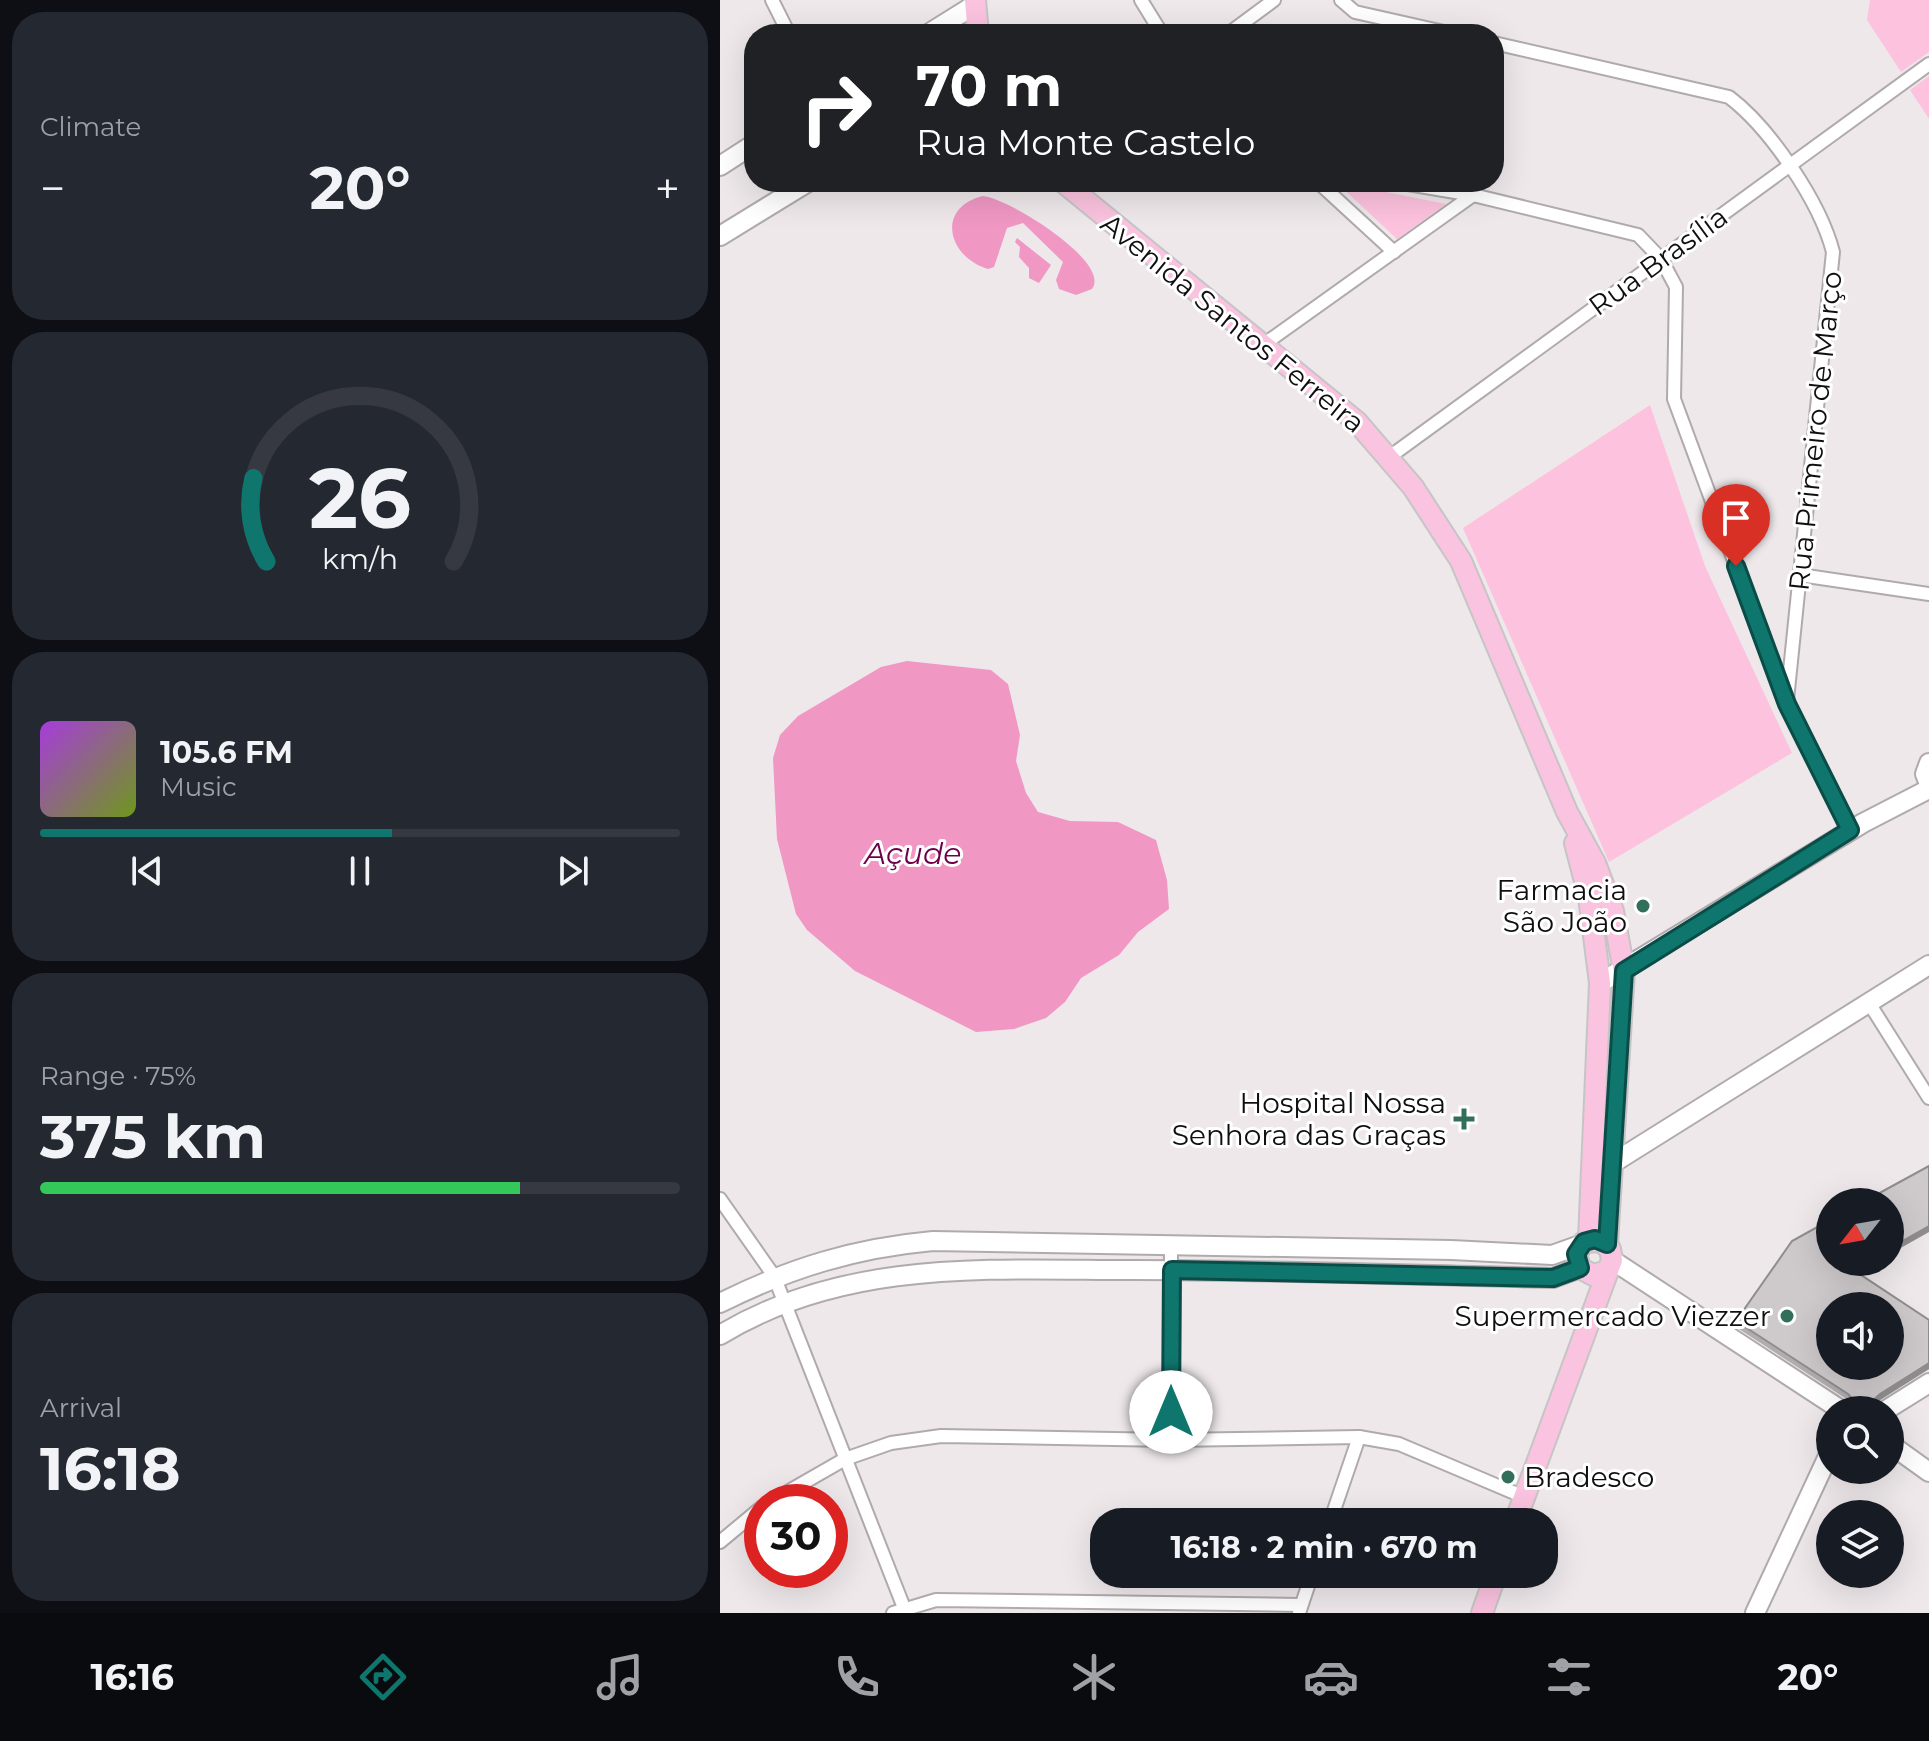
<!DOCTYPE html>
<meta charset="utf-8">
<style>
body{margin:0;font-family:Montserrat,sans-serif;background:#242831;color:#f1f3f6;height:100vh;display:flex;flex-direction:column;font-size:30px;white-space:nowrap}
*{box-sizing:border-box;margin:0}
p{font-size:26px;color:#9ea1a6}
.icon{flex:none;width:44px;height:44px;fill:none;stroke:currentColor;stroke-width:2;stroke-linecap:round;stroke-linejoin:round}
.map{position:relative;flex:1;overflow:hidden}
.sheet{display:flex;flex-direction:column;gap:12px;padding:12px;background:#0d0f14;width:720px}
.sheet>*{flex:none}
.guide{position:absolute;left:24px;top:24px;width:760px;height:168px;border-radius:32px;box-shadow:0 8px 32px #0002;background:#202124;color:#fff;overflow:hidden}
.needle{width:52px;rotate:239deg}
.tools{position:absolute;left:1096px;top:1188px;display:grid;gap:16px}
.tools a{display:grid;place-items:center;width:88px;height:88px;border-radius:50%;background:#171b24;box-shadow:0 8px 32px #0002;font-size:40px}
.speed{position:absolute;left:24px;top:1484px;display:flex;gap:16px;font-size:40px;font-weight:700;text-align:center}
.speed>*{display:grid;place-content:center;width:104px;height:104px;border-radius:50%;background:#171b24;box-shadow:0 8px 32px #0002;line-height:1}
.speed .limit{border:12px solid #d22;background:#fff;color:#111}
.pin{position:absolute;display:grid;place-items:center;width:68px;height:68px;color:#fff;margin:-82px -34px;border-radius:50% 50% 50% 0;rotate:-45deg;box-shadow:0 0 8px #0007}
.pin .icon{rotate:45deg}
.me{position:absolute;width:88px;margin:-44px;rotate:0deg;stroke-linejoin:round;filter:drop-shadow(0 0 6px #0008)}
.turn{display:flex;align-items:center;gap:28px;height:168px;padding:0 40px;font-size:36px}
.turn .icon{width:104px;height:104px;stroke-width:2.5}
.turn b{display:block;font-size:56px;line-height:68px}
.big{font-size:60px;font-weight:700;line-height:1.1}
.sheet .widget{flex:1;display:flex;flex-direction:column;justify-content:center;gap:12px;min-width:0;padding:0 28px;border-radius:32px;background:#242831}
.sheet .dial{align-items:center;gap:0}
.dial svg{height:208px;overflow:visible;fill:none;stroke:#363941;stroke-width:7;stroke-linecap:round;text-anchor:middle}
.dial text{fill:#f1f3f6;stroke:none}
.song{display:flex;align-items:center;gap:24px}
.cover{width:96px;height:96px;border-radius:12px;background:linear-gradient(135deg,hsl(280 70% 55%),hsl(80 70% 35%))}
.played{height:8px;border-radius:4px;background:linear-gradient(90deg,#0f766e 55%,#363941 55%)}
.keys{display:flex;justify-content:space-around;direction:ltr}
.heat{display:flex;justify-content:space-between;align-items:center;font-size:44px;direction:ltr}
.charge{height:12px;border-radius:6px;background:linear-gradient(90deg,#34c759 75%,#363941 0)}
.trip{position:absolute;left:370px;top:1508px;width:468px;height:80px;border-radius:32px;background:#171b24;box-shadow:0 8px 32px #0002;font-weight:700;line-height:80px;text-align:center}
.tabs{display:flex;height:128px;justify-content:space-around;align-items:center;background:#090b0e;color:#9ea1a6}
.tabs .icon{width:56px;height:56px}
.tabs .selected{color:#0f766e}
.tabs b{font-size:36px;color:#f1f3f6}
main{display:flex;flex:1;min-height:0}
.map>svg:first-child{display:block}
</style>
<main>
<section class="sheet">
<div class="widget"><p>Climate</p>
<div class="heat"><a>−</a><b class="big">20°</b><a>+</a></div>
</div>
<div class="widget dial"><svg viewBox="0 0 100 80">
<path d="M14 69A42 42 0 1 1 86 69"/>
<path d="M14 69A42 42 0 0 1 9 37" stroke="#0f766e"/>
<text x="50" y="56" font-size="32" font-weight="700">26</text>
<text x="50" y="72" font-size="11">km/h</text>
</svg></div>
<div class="widget">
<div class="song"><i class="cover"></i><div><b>105.6 FM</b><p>Music</p></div></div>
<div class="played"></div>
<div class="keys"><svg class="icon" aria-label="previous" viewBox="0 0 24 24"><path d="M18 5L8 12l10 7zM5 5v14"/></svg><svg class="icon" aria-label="pause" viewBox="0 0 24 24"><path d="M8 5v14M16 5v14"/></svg><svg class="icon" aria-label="next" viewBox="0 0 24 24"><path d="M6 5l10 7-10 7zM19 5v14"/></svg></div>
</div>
<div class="widget"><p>Range · 75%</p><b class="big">375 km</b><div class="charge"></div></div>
<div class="widget"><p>Arrival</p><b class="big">16:18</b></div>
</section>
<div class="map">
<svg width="1209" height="1613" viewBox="0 0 1209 1613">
<rect width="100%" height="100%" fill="#eee8eb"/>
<g fill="#fdc2de">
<path d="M1150 0H1209V52L1181 72 1147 20Z"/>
<path d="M1209 76V119L1190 90Z"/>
<path d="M616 182H617L726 204 677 239Z"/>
<path d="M930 405 985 566 1072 753 889 862 743 528Z"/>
</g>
<g fill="#f097c4">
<path d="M263 196C288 198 392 262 372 289L356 295 339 289 336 280 343 262 303 223 287 228 274 267 268 269C228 257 215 208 263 196Z"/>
<path d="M297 238 331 265 319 283 309 278V268L299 257 300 247 295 242Z"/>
<path d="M187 661 271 670 288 684 300 735 296 761 306 793 318 812 350 821 398 822 436 840 447 880 449 909 418 932 399 955 361 978 345 1002 326 1018 294 1029 256 1032 135 971 87 930 76 914 57 839 53 758 60 735 78 716 161 667Z"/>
</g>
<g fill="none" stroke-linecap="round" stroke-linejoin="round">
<defs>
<g id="street">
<path d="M52 0 69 34"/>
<path d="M421 0 442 34"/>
<path d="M621 0 635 12 733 34"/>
<path d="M508 34 554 0"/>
<path d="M774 43 1009 97C1050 128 1100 202 1113 252L1067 700"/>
<path d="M598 182 674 252"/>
<path d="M676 182 753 195 918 235 941 259 956 287 954 399 1067 704 1130 830"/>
<path d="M543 345 753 195"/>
<path d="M668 458 1209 64"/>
<path d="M1080 575 1209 594"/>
<path d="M1149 1003 1209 1098"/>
<path d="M0 1199 54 1276 186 1613"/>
<path d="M450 1440 451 1245"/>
<path d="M50 1502 125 1459 171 1443 221 1436 450 1440 639 1437 679 1444 804 1497"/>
<path d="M610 1522 639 1437"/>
<path d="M0 1542 42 1507"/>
<path d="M173 1613 216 1600 581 1605"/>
<path d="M579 1613 592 1574"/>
</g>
<g id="secondary">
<path d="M208 34 256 4"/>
<path d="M0 166 34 144"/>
<path d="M0 236 88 182"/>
<path d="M1209 763 1205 774 1209 784"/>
<path d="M880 983 1143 823 1209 789"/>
<path d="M893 1163 1209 965"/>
<path d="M892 1260 1121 1410"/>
<path d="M0 1303C70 1268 135 1248 213 1241L731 1250 832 1255 860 1245"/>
<path d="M0 1335C127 1258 272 1270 414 1270 553 1270 693 1275 833 1278L860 1268"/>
<path d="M1166 1410 1209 1383"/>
<path d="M1170 1444 1209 1472"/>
<path d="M1035 1613 1110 1452"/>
</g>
<g id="primary">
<path d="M255 0 258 34"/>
<path d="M343 182 637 422 693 487 741 561 847 812 875 863 893 911 904 971 887 1244"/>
<path d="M855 843 869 897 880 983 869 1239"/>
<path d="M795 1522 892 1260 890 1249 881 1241 864 1242 856 1254 860 1268 873 1275 884 1272"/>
<path d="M762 1613 776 1574"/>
</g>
</defs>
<use href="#street" stroke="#b0aaad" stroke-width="16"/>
<use href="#secondary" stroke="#b0aaad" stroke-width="22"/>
<use href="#primary" stroke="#c6c5c5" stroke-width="24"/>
<use href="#street" stroke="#fff" stroke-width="12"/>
<use href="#secondary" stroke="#fff" stroke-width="18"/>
<use href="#primary" stroke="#fac3df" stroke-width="20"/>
</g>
<path fill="#b1adaf" d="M1110 1262H1155L1137 1272 1209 1320V1369L1160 1400 1148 1410H1137L1128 1400 1016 1327V1321Z"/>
<g fill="#908d8e">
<path d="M1209 1226V1232L1170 1254V1248Z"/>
<path d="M1144 1262H1155L1132 1275V1269Z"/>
<path d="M1209 1363V1369L1160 1400 1148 1410H1142L1160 1394Z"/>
</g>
<g fill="#cec9cb" stroke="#908d8e" stroke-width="2" fill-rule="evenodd">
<path d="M1209 1166V1226L1170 1248V1202H1143Z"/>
<path d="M1110 1220V1262H1144L1132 1269 1209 1320V1363L1160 1394 1142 1410 1128 1394 1016 1321 1072 1241ZM1110 1306H1170V1366H1110Z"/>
</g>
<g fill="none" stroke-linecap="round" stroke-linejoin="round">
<defs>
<path id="route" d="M451 1412 452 1270 833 1278 860 1268 856 1254 864 1242 875 1239 887 1244 904 971 1130 830 1067 704 1016 566"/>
</defs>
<use href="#route" stroke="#0a4d48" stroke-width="20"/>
<use href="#route" stroke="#0f766e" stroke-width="14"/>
</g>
<g fill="#326f5a" stroke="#fff" stroke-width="3">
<circle cx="923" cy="906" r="8"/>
<path d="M740 1107h8v8h8v8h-8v8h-8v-8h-8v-8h8z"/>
<circle cx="1067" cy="1316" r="8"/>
<circle cx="788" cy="1477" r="8"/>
</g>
<g text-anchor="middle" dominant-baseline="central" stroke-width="6" stroke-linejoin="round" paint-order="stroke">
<g font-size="28" fill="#100f0f" stroke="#fff">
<text transform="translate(938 261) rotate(-36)">Rua Brasília</text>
<text transform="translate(513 323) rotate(39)">Avenida Santos Ferreira</text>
<text transform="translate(1095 431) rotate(-84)">Rua Primeiro de Março</text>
</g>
<g font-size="28" fill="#100f0f" stroke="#fff" text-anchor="end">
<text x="907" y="890">Farmacia<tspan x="907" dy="32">São João</tspan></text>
<text x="726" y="1103">Hospital Nossa<tspan x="726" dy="32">Senhora das Graças</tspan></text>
<text x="1051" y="1316">Supermercado Viezzer</text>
<text x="804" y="1477" text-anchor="start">Bradesco</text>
</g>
<g font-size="30" font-style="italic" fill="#6d0048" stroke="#fff">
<text x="193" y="853">Açude</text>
</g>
</g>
</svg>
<div class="tools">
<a><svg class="needle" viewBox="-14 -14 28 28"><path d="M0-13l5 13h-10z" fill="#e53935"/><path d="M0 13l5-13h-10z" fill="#9ea1a6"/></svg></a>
<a><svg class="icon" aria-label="sound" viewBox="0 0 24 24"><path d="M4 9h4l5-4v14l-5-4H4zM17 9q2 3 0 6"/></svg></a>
<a><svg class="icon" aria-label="search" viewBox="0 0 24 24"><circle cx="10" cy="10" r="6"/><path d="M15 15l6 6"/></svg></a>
<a><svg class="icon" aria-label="layers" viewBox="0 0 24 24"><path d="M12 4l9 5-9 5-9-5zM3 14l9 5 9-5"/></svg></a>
</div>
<div class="speed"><div class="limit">30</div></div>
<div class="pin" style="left:1016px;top:566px;background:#d93025"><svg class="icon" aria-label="arrive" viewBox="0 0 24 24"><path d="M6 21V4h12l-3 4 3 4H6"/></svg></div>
<svg class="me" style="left:451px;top:1412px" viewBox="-20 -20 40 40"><circle r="19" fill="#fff"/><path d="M0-13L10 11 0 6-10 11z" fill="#0f766e"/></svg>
<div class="trip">16:18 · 2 min · 670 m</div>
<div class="guide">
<div class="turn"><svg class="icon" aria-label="right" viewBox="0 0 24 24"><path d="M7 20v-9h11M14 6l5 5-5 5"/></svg><div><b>70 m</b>Rua Monte Castelo</div></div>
</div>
</div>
</main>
<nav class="tabs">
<b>16:16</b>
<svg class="icon selected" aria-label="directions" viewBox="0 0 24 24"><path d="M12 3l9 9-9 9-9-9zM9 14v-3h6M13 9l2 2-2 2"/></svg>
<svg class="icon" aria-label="music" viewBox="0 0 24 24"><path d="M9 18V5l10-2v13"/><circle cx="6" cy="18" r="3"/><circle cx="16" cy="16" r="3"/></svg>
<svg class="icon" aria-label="phone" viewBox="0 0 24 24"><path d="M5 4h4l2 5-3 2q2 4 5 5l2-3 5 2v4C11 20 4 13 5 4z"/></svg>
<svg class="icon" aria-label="climate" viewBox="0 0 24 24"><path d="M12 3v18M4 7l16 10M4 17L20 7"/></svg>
<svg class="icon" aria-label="car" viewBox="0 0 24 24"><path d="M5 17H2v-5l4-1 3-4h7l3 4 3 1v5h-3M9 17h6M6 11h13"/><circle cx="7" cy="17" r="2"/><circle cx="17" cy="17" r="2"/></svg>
<svg class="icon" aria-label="filters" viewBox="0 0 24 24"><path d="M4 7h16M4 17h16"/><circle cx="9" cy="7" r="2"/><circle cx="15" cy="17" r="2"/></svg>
<b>20°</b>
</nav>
